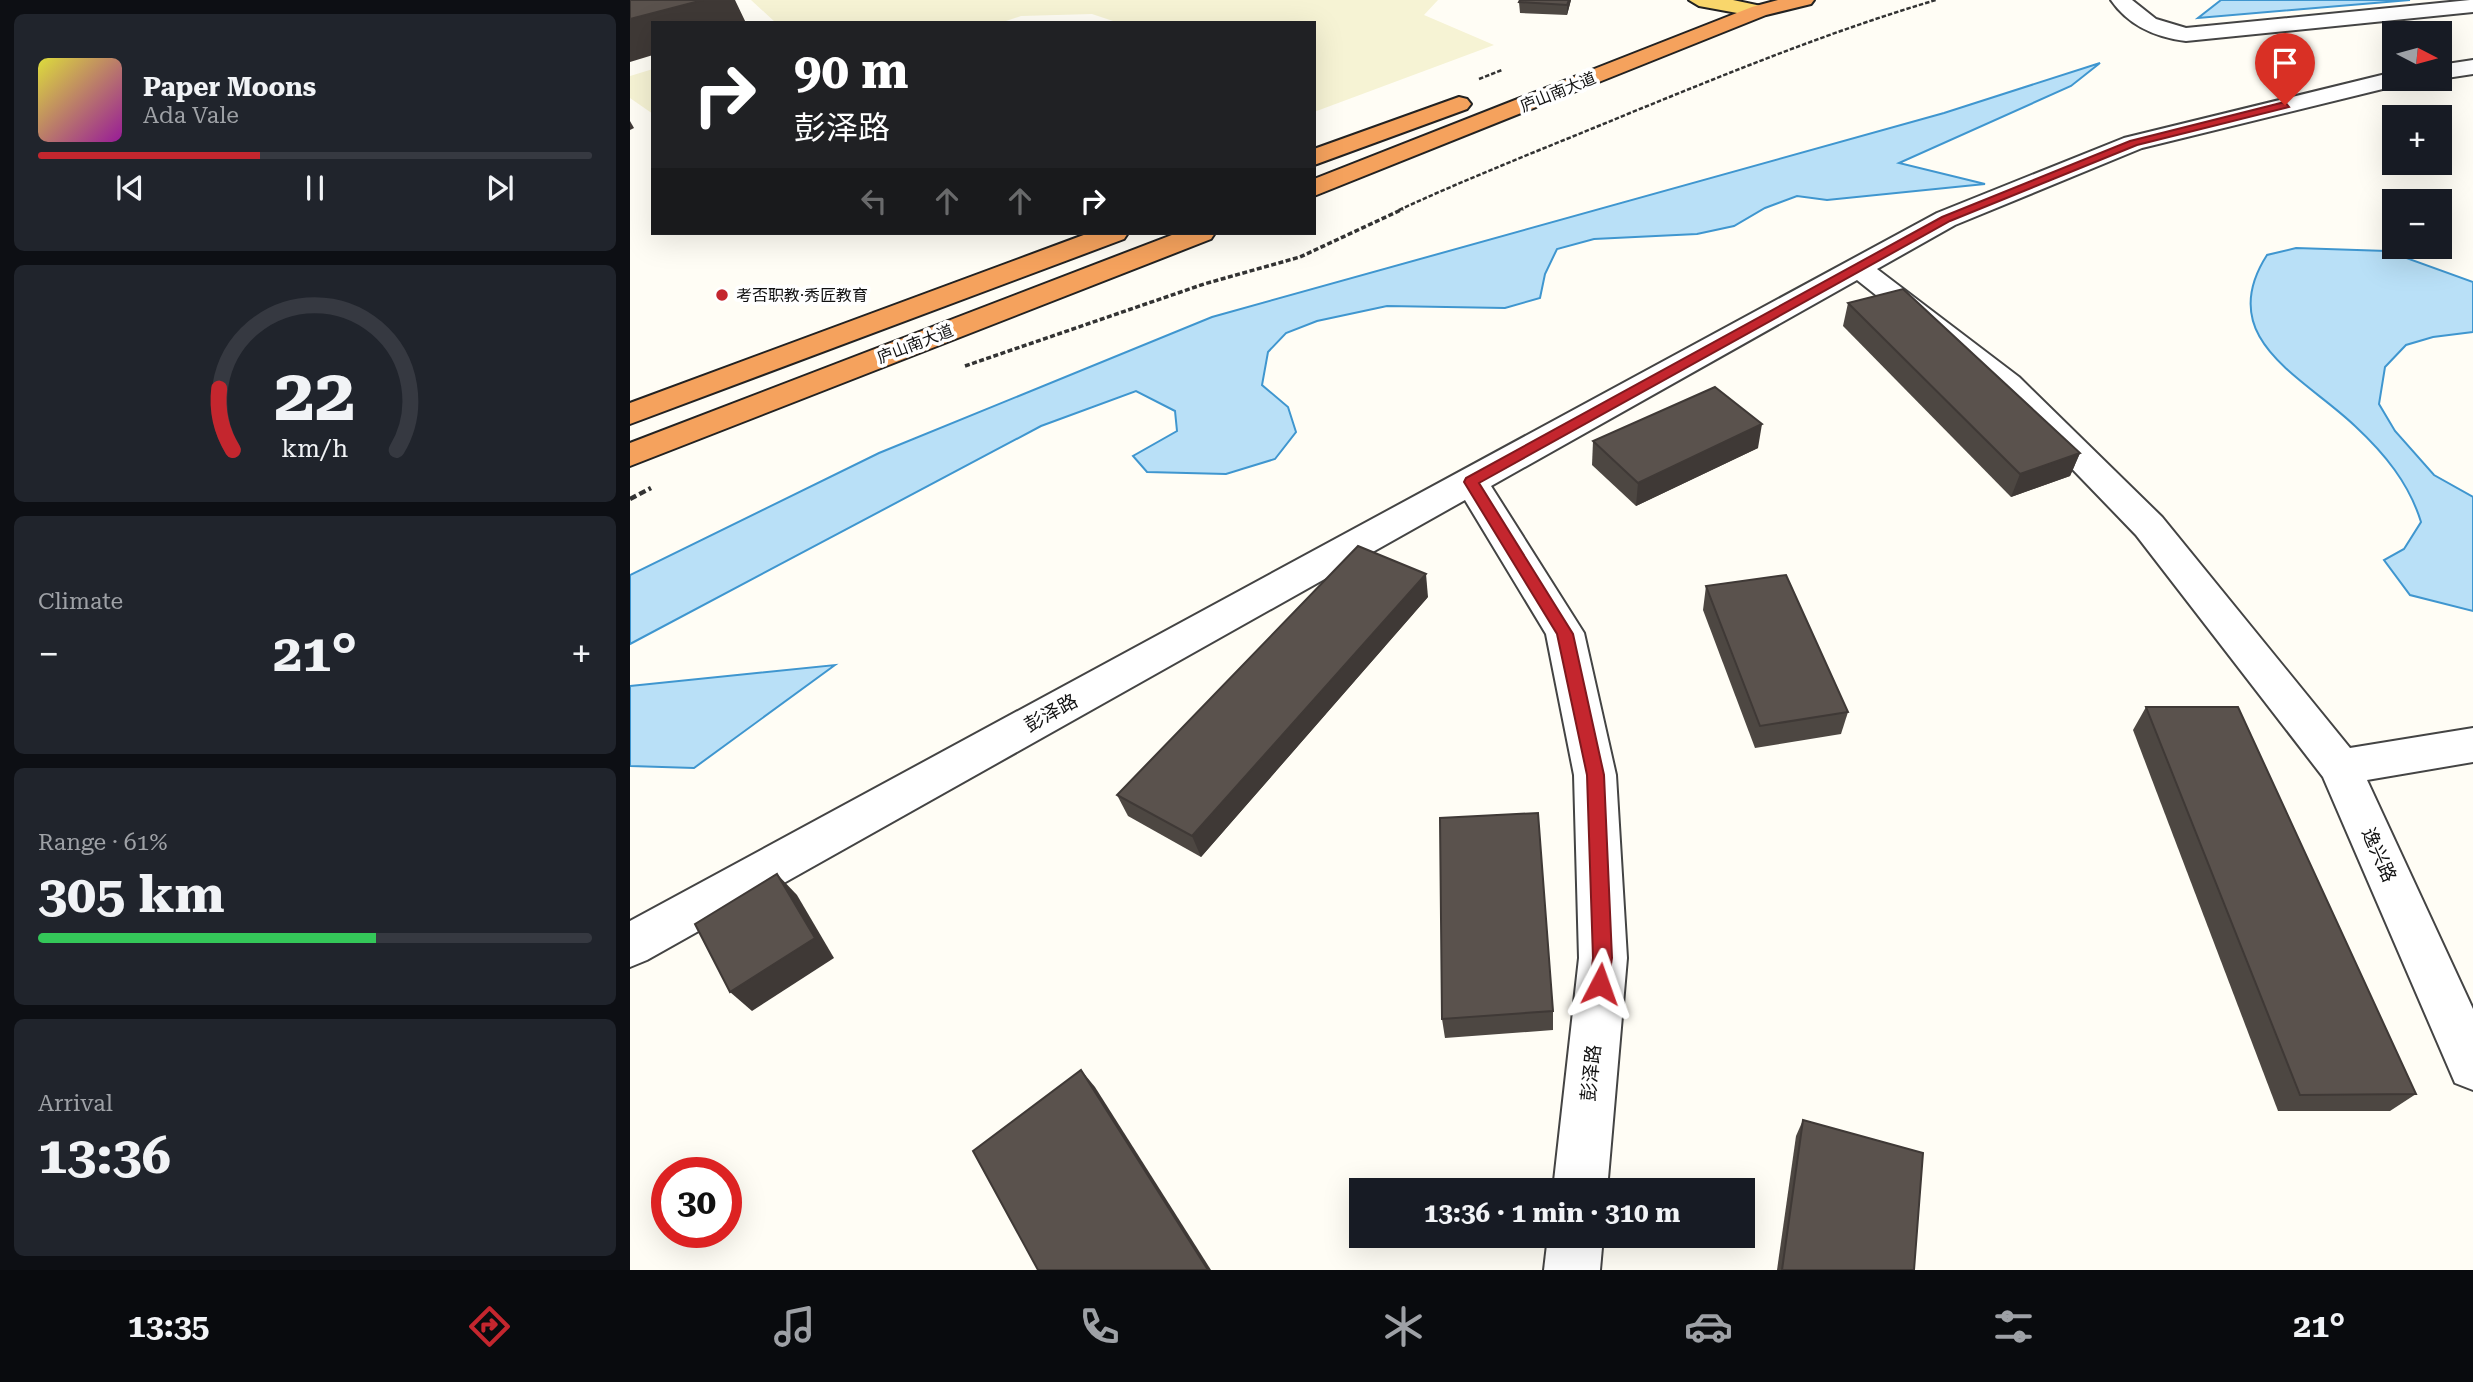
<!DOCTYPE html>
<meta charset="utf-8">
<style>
body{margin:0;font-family:"Roboto Serif","Noto Sans SC",serif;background:#20242c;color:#f1f3f6;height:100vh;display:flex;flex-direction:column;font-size:26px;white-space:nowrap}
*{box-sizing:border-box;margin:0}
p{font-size:23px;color:#9ea1a6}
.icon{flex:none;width:38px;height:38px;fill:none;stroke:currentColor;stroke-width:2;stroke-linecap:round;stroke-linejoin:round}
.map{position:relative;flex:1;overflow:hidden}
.sheet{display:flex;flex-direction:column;gap:14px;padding:14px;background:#0d0f14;width:630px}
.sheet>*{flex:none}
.top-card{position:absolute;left:21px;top:21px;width:665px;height:214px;border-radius:0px;box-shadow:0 7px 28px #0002;background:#202124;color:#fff;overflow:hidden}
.needle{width:46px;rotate:96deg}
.tools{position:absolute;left:1752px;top:21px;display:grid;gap:14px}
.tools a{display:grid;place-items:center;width:70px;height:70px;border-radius:0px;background:#171b24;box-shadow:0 7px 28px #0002;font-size:35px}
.speed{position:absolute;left:21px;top:1157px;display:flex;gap:14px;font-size:35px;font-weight:700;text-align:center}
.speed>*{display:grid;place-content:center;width:91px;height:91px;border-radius:50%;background:#171b24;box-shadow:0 7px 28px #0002;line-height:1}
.speed .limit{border:10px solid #d22;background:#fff;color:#111}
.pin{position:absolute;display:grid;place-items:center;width:60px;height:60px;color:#fff;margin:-72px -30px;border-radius:50% 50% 50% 0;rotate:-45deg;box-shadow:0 0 7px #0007}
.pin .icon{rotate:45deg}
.me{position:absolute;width:77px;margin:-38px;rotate:4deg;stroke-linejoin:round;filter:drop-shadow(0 0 5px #0008)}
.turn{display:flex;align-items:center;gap:24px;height:147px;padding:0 28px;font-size:32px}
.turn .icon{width:91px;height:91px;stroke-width:2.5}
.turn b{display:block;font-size:49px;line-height:60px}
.lanes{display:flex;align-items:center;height:66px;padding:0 28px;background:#0003;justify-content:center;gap:35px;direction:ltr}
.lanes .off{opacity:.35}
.big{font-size:52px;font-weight:700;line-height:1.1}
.sheet .tile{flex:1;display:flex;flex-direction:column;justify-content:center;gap:10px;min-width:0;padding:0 24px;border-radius:10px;background:#20242c}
.sheet .dial{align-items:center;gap:0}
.dial svg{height:182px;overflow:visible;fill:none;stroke:#363941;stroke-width:7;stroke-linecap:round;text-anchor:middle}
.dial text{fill:#f1f3f6;stroke:none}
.song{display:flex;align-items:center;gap:21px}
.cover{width:84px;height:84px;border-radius:10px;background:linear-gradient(135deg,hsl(60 70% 55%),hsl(300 70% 35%))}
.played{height:7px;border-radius:4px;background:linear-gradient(90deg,#c4262e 40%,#363941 40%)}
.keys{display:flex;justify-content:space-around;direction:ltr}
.heat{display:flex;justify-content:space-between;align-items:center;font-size:38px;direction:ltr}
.charge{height:10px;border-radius:5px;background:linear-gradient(90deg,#34c759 61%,#363941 0)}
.trip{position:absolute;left:719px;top:1178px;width:406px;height:70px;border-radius:0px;background:#171b24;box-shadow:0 7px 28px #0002;font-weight:700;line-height:70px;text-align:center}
.menu{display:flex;height:112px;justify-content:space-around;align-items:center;background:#090b0e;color:#9ea1a6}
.menu .icon{width:49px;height:49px}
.menu .active{color:#c4262e}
.menu b{font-size:32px;color:#f1f3f6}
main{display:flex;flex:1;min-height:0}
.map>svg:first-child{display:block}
</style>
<main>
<section class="sheet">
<div class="tile">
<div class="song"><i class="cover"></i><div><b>Paper Moons</b><p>Ada Vale</p></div></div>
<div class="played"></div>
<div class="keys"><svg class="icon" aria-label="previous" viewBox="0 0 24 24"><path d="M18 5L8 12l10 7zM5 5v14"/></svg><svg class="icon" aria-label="pause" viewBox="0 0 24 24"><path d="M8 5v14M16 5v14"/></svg><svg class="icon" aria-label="next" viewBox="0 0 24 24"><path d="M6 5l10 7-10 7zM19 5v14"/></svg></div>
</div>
<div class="tile dial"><svg viewBox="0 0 100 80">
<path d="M14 69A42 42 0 1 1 86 69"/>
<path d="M14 69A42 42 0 0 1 8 42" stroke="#c4262e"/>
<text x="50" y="56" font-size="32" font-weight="700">22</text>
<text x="50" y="72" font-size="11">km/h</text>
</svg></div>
<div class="tile"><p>Climate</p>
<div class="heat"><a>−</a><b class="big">21°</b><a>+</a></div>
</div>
<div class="tile"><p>Range · 61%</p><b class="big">305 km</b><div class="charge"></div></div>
<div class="tile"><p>Arrival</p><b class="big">13:36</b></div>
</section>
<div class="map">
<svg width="1843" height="1270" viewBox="0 0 1843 1270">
<rect width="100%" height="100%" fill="#fffdf5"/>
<g fill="#f6f3d4">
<path d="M121 0H808L794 15 864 45 684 112V23H489L462 14 391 16 370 23H146Z"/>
<path d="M23 69V114L0 98V76Z"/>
</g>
<g fill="#b9e0f7" stroke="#3f96cf" stroke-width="2">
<path d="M1591 0H1780L1568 18Z"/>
<path d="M1470 63 1441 86 1269 163 1355 184 1197 200 1167 196 1135 208 1104 226 1067 234 964 239 927 249 915 274 910 298 875 308 757 306 687 321 656 333 638 352 632 385 658 407 666 432 645 459 596 474 517 472 503 456 547 431 545 411 506 391 411 426 0 644V575L249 453 582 317 1314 113Z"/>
<path d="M1666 248 1757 251 1843 282V332L1803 337 1776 345 1755 367 1749 404 1765 431 1804 475 1843 497V611L1780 595 1754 560 1774 549 1791 522C1779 483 1754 453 1725 426 1674 377 1583 339 1637 255Z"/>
<path d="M205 665 64 768 0 766V686Z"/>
</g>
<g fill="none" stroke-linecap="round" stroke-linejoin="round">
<defs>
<g id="minor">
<path d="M1481 0H1502L1526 19 1556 28 1840 0H1843V12L1556 41C1525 37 1499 26 1481 0Z"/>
<path d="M1843 60V74L1810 79V65Z"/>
<path d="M1764 72V79H1776L1773 84 1512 148 1325 225 1247 269 1389 377 1532 517 1720 748 1843 728V762L1737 780 1843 1009V1090L1825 1083 1693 777 1506 535 1367 391 1227 280 861 486 954 633 986 775 997 958 977 1190H923L949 958 944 775 916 634 835 500 17 960 0 967V921L1307 213 1494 138Z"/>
<path d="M918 1236H973L970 1270H914Z"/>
</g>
<path id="major" d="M1059 0H1103L1136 7 1139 11 1129 17 1069 6Z"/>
<g id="highway">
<path d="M1148 0H1184L1181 4 1136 15 684 196V179L1122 7Z"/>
<path d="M829 97 837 99 841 104 837 109 684 165V149Z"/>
<path d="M459 233H498L494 239 0 424V403Z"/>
<path d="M547 233H585L581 239 0 466V443Z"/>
</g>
</defs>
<use href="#minor" stroke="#444" stroke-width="4"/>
<use href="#major" stroke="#222" stroke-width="4"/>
<use href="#highway" stroke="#222" stroke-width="4"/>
<g stroke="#333" stroke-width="2.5" stroke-dasharray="4.5 2" stroke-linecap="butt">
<path d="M849 79 872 70"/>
<path d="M769 210C845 175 923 145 1000 113 1101 72 1201 31 1306 0"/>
</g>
<path stroke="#333" stroke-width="3.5" stroke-dasharray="5 2.5" stroke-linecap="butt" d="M335 366 574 284 670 257 773 209"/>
<path stroke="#333" stroke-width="4.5" stroke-dasharray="7 3.5" stroke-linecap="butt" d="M0 499 21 488"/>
<use href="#minor" fill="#fff" fill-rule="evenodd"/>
<use href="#major" fill="#f9d66b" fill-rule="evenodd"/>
<use href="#highway" fill="#f5a25d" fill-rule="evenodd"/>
</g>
<g fill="#4d4742">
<path d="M941 0 937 15 890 13 889 2Z"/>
<path d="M1218 303 1450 453 1440 476 1381 497 1213 326Z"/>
<path d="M963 441 1128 448 1006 506 962 465Z"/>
<path d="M1076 586 1218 712 1211 734 1125 748 1073 610Z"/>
<path d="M798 597 571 857 498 816 487 795Z"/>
<path d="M1516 707 1786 1094 1760 1111H1648L1503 730Z"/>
<path d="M923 1011V1030L815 1038 812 1019Z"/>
<path d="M1173 1120 1284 1270H1147L1166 1136Z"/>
</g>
<g fill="#3f3936">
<path d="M73 0H105L116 23H23V55L0 62V19Z"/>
<path d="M939 0H941L937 15V5Z"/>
<path d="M0 121 4 128 0 130Z"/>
<path d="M1132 424 1128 448 1006 506 1008 483Z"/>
<path d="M1450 453 1440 476 1381 497 1390 474Z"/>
<path d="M796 574 798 597 571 857 562 836Z"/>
<path d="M147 874 167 895 204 958 122 1011 100 992Z"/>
<path d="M451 1070 465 1087 581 1270H578Z"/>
</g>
<g fill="#5a524d" stroke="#3f3936" stroke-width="2">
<path d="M0 0H73L0 19Z"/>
<path d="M890 0H939L937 5 889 2Z"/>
<path d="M1273 289 1450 453 1390 474 1218 303Z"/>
<path d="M1085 387 1132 424 1008 483 963 441Z"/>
<path d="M728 546 796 574 562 836 487 795Z"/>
<path d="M1156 575 1218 712 1130 726 1076 586Z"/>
<path d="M1516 707H1608L1786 1094 1670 1095Z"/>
<path d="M908 813 923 1011 812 1019 810 818Z"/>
<path d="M147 874 185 938 100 992 65 924Z"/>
<path d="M451 1070 578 1270H408L343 1151Z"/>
<path d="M1173 1120 1293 1153 1284 1270H1152Z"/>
</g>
<path fill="#c4262e" stroke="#7f191e" stroke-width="2" d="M1655 102 1659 107 1507 145 1320 221 849 483 943 634 974 775 982 958 977 990 970 993 963 990 960 984 963 958 957 775 927 634 834 482 836 478 1312 217 1500 141Z"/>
<circle fill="#c4262e" stroke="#fff" stroke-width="2.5" cx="92" cy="295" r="7"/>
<g text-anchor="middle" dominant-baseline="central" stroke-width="7" stroke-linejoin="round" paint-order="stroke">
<g font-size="16" fill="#111" stroke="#fff">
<text transform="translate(928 92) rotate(-22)">庐山南大道</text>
<text transform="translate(285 344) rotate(-21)">庐山南大道</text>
</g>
<g font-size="16" fill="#111" stroke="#fff" text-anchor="start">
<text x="106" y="295">考否职教·秀匠教育</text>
</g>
<g font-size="19" fill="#111" stroke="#fff">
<text transform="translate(421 713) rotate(-29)">彭泽路</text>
<text transform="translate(1749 855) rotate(66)">逸兴路</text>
<text transform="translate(961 1073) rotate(-84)">彭泽路</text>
</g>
</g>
</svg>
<div class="tools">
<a><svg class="needle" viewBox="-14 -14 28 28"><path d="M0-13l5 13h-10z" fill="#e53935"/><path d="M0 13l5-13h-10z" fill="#9ea1a6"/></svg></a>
<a>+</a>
<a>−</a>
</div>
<div class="speed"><div class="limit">30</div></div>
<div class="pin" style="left:1655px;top:105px;background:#d93025"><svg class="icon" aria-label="arrive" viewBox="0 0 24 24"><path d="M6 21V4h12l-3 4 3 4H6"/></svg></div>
<svg class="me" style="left:970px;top:984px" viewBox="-20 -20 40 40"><path d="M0-17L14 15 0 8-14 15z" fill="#c4262e" stroke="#fff" stroke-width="4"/></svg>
<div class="trip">13:36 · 1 min · 310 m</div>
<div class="top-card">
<div class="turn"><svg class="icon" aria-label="right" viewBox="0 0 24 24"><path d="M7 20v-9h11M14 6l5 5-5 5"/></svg><div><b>90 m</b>彭泽路</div></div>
<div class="lanes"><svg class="icon off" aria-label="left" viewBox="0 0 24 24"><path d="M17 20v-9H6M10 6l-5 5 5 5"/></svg><svg class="icon off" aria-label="ahead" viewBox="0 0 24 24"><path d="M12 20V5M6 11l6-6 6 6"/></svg><svg class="icon off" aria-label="ahead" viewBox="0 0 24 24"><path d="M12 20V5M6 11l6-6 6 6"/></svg><svg class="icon" aria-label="right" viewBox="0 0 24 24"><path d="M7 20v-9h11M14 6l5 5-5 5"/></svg></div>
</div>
</div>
</main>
<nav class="menu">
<b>13:35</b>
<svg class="icon active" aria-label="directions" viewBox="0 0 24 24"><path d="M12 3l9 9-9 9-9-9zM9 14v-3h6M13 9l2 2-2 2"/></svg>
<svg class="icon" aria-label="music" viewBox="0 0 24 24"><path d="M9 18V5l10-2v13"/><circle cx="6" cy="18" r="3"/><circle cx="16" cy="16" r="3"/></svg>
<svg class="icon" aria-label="phone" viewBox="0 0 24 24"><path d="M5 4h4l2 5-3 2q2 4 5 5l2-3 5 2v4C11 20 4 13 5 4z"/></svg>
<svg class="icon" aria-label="climate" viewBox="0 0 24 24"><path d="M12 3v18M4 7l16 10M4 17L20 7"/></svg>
<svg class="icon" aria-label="car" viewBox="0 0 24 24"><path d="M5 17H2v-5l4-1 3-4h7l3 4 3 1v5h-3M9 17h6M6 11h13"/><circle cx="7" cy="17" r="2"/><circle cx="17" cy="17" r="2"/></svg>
<svg class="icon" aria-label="filters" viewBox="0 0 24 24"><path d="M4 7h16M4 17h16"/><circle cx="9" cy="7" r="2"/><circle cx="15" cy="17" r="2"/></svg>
<b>21°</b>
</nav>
